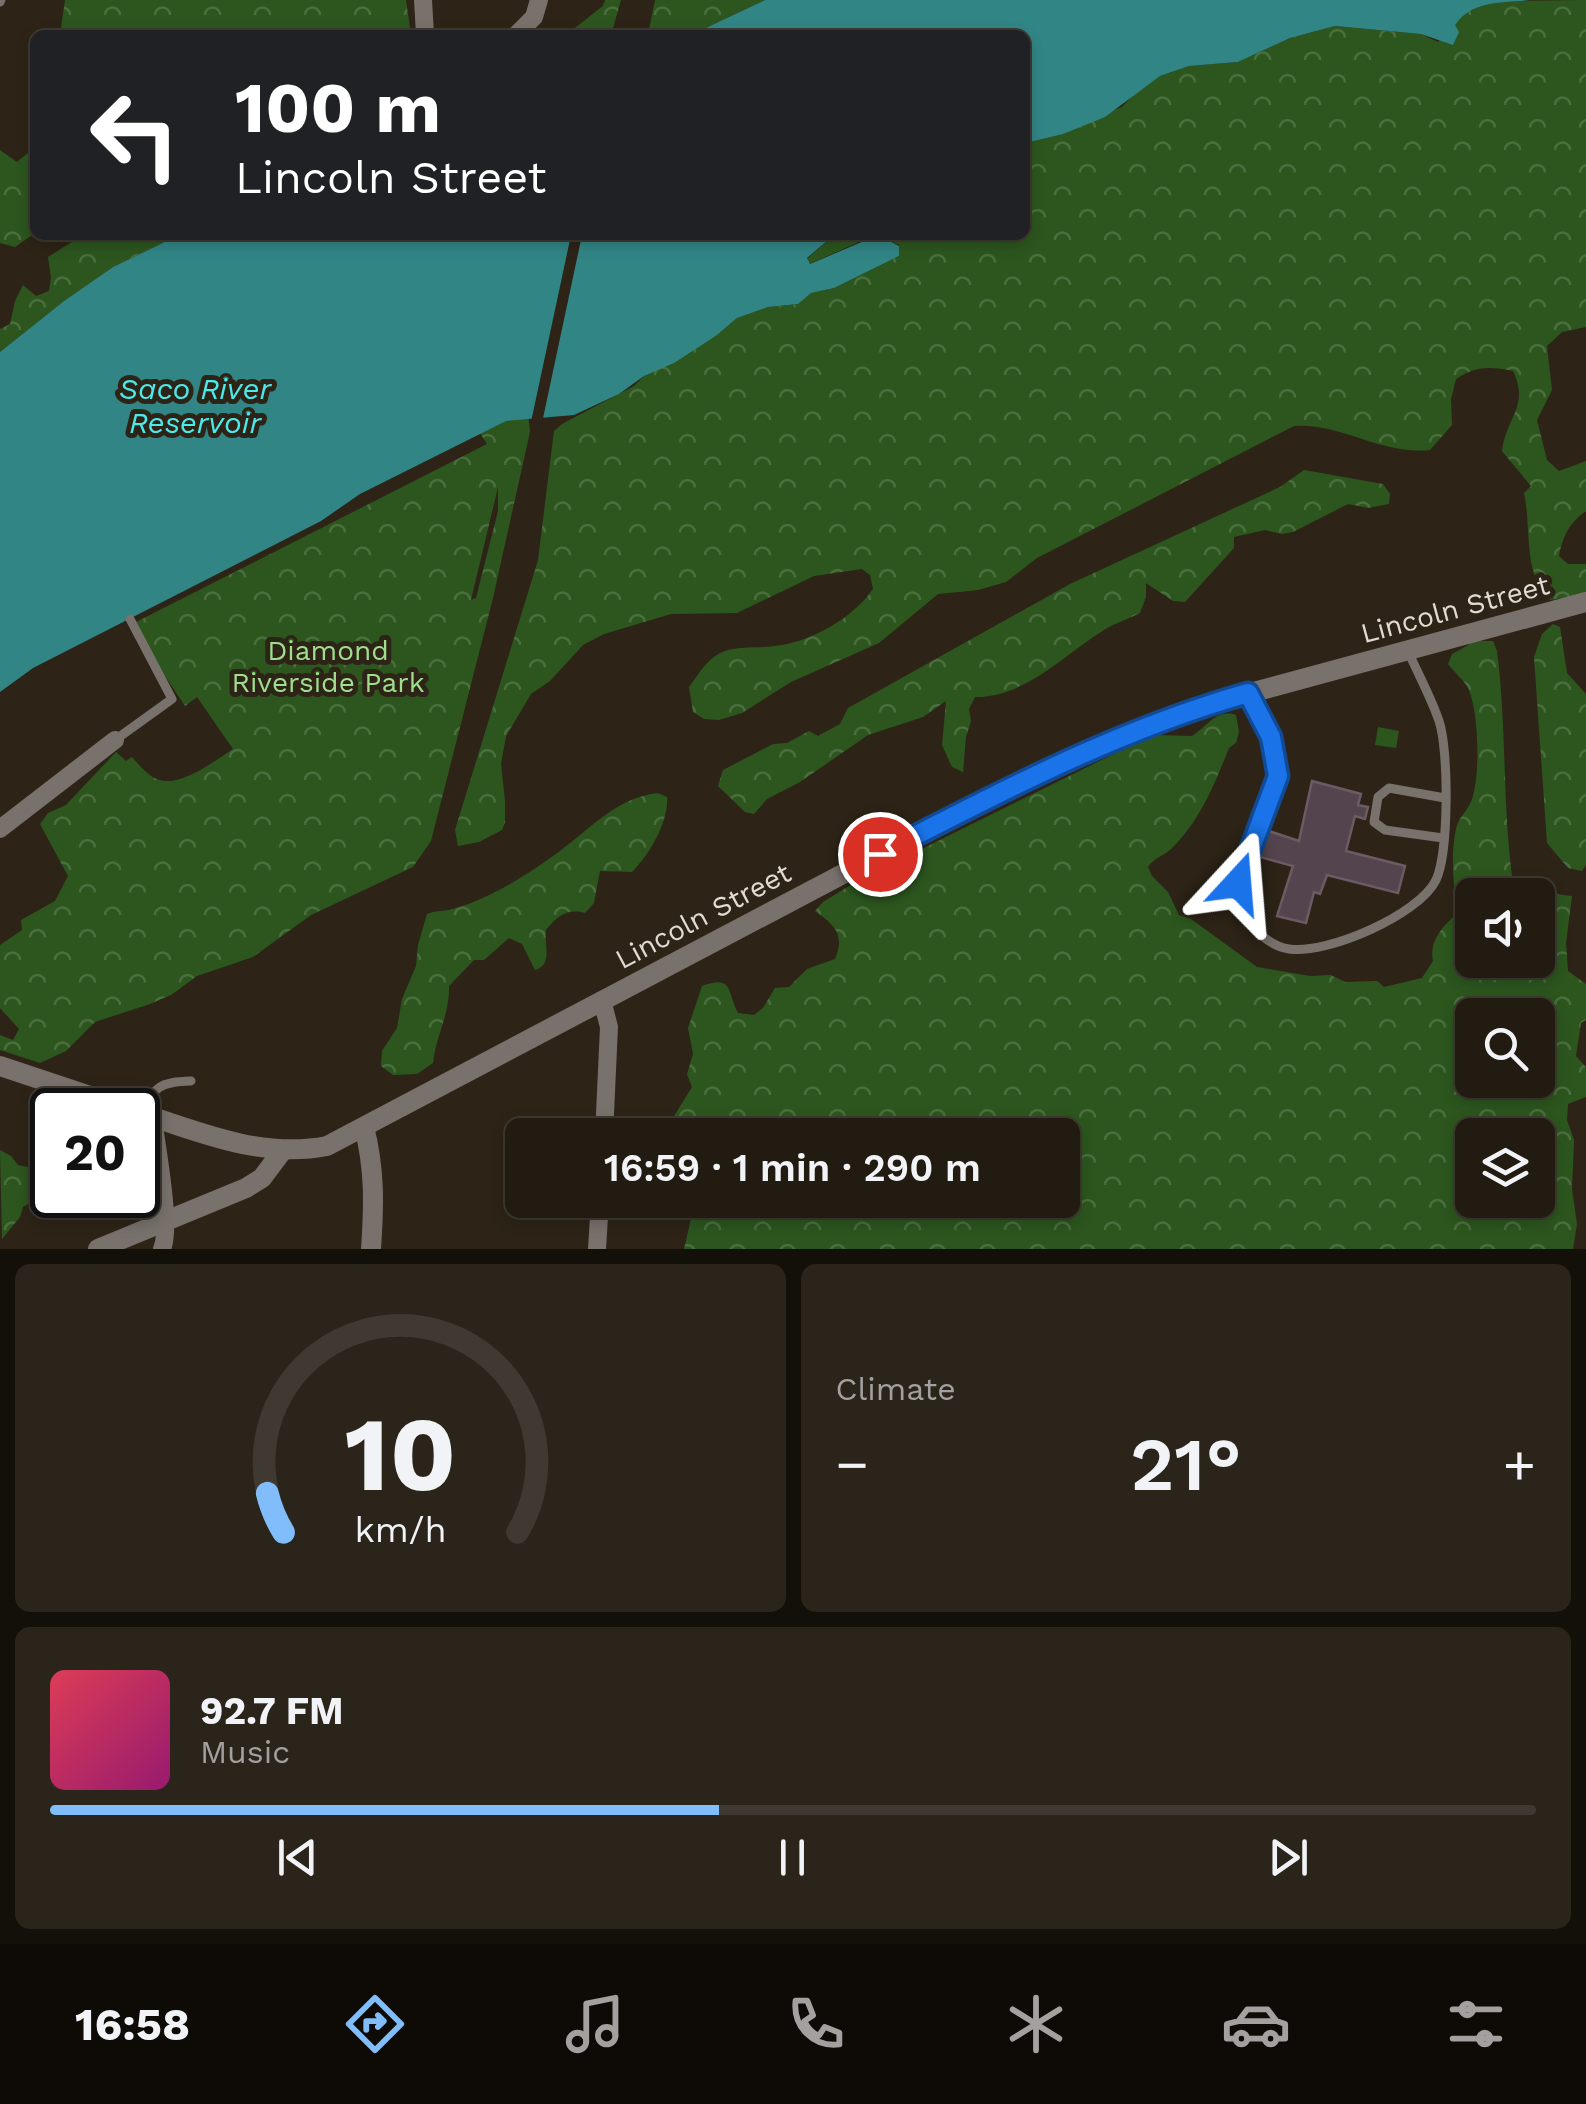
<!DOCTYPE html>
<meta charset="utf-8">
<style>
body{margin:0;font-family:"Work Sans",sans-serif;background:#2a241a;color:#f1f3f6;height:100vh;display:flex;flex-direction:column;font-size:38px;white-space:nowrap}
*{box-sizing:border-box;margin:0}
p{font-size:32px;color:#a2a19f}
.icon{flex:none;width:55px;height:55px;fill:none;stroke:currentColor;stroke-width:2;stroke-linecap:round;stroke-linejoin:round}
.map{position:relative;height:1249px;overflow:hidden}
.side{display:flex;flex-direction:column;gap:15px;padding:15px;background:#130f09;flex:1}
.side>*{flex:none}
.guide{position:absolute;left:30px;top:30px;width:1000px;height:210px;border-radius:15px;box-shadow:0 5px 15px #0003,0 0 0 2px #3f3931;background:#202124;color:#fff;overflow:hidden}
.fabs{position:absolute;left:1455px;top:878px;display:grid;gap:20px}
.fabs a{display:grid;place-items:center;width:100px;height:100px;border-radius:15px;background:#221b11;box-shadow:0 5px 15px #0003,0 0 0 2px #3f3931;font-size:50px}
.speed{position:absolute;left:30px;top:1088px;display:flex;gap:20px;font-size:50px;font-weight:700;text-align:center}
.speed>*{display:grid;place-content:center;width:130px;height:130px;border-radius:50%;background:#221b11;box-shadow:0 5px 15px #0003,0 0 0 2px #3f3931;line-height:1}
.speed .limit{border:5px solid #111;border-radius:15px;background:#fff;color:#111}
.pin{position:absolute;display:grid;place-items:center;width:85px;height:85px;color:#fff;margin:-42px;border:5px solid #fff;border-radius:50%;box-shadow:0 2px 10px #0007}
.me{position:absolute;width:110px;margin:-55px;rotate:19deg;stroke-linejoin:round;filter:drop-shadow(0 0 8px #0008)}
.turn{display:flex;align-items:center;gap:35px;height:210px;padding:0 40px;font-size:45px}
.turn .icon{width:130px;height:130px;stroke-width:2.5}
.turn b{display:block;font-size:70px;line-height:85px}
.big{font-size:75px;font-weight:600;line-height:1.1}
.side .widget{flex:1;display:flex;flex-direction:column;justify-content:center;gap:15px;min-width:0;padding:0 35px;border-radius:15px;background:#2a241a}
.side .dial{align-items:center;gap:0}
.dial svg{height:260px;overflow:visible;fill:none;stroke:#3f3931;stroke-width:7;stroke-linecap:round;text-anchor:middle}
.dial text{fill:#f1f3f6;stroke:none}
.song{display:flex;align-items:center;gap:30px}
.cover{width:120px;height:120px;border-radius:15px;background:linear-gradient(135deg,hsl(350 70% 55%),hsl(320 70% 35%))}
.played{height:10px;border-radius:5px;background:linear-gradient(90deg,#81bdfa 45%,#3f3931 45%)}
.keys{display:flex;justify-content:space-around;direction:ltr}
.heat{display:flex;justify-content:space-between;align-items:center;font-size:55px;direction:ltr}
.side .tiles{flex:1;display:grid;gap:15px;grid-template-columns:1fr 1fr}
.widget:last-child{grid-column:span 2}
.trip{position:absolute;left:505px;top:1118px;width:575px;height:100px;border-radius:15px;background:#221b11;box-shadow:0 5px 15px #0003,0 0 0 2px #3f3931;font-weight:600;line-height:100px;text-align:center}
.dock{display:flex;height:160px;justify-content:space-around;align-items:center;background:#0e0b07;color:#a2a19f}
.dock .icon{width:70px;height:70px}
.dock .current{color:#81bdfa}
.dock b{font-size:45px;color:#f1f3f6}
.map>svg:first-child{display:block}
</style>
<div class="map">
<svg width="1586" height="1249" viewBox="0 0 1586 1249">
<defs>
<pattern id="forest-crowns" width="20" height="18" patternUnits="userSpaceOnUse" patternTransform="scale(2.5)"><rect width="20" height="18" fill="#2c561e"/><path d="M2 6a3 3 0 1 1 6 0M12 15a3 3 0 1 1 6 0" fill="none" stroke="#4a6e3e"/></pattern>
</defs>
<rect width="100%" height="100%" fill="#2d2417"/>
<g fill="url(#forest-crowns)" fill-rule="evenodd">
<path d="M65 0H406L411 35H60Z"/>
<path d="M605 0H621L611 35H566L603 6Z"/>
<path d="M655 0H765L691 35H648Z"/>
<path d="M1586 0V327L1562 332 1547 346 1552 390 1537 420 1547 460 1559 471 1586 461V511C1569 523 1563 536 1559 556L1568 564H1586V594L1550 600C1522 572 1532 530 1524 493L1531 486 1502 451C1506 418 1530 406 1513 371 1490 366 1475 366 1456 379L1451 399 1452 425 1430 450C1380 455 1342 423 1294 426L1037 558 1006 582 978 590 938 594 879 643 791 682 742 713 719 720 704 719 693 712 689 687C696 678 704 664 714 657 731 644 755 649 775 646 811 642 852 619 873 589L870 575 862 569 814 576 737 613 671 614 604 634 583 645 550 681 531 694 506 736 501 764 505 801V822L502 830 479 842 458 846 455 830 538 560 554 431 562 424 634 386 644 376 717 335 737 318 768 307 798 304 810 293 834 288 899 256V245L878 235H1025V143L1122 107 1138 90 1160 76 1189 66 1238 62 1290 38 1335 26 1421 34 1438 42 1470 7 1498 1Z"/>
<path d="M35 147V233L15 247 0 243V150L17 162Z"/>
<path d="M83 235H179L113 267 64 301 0 352V329L10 324 15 301 23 285 36 296 49 291 51 277 48 257Z"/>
<path d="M834 235H875L809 264 807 259Z"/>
<path d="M528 412 530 432 493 598 431 841 413 867 311 915 253 957 197 976 171 995 150 1004 95 1022 66 1051 40 1063 0 1050V1035L13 1040 19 1029 0 1008V945L22 930 21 920 55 901 68 876 40 824 48 813 66 805 116 752 126 761 132 757C139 765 147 775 157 779 179 789 214 761 233 749L197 697 185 706 159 667 136 622 487 444 478 430ZM498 487V511L476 598 471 600Z"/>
<path d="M1304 470 1383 484 1390 494 1389 504 1368 508 1348 504 1293 532 1282 534 1265 530 1234 537V548L1185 602 1173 601 1146 583V597L1140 613C1128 619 1115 623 1104 630 1064 655 1024 698 975 697L969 709 971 721 966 737 963 772 952 767 942 745 946 701 923 717 868 735 800 782 767 799 754 814 745 812 718 786 723 770 773 744 787 743 809 731 818 736 840 724 848 708 1070 584 1280 487Z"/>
<path d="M1553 624 1560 627 1567 673 1586 694V865L1582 871 1568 868 1547 843 1534 657 1542 634Z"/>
<path d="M1476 641H1493L1497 651C1507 728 1502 806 1513 883L1523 891C1539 887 1555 895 1572 896L1566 943 1568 971 1586 984V1020L1581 1023 1576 1056 1586 1067V1097L1568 1104 1567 1120 1574 1140 1572 1189 1577 1224 1573 1249H684L691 1219 682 1200H1062V1135H639L634 1128 637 1122 663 1134 692 1087 687 1074 693 1054 688 1028 702 986C734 974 727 993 738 1013L754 1015 763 1008 775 988 789 987 807 969 835 959C846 934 833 924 815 911L823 902 857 881 1152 735 1192 736C1207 727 1216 708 1236 715L1239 732 1236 743 1229 748C1215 783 1200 821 1172 848 1164 856 1156 856 1148 867L1152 876 1168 892 1179 915 1191 919 1257 967 1310 976 1331 975 1345 982 1377 981 1384 987 1422 978 1433 961C1429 942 1442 926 1457 914 1454 887 1450 856 1456 829 1458 817 1470 809 1473 796 1480 771 1479 712 1468 688 1463 679 1454 672 1448 664L1452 654ZM1472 895H1538V960H1472ZM1472 1015H1538V1080H1472ZM1472 1135H1538V1200H1472Z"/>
<path d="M1378 727 1399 731 1396 748 1375 745Z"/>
<path d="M658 793 667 797C669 822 649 855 632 872L600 871 594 903 585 913C567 908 557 916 546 930 544 945 553 965 535 970L522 944 509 938 484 960H474L449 986C450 1013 436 1036 433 1063L417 1074 393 1075 381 1066 382 1051 397 1028 402 999 416 966 418 945 427 914C435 911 441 911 449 910 484 902 524 877 553 856 588 832 614 798 658 793Z"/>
<path d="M0 1150 11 1156 18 1165 37 1169 45 1175 46 1193 23 1207 20 1217 2 1239Z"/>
</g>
<g fill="#328585">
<path d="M765 0H1530C1501 3 1472 0 1455 25L1459 32 1453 45 1421 34 1335 26 1290 38 1238 62 1189 66 1160 76 1105 117 1063 134 1025 143V35H691Z"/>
<path d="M179 235H834L807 258 810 264 878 235 899 246V256L834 288 811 293 798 304 768 307 737 318 717 335 674 363 644 376 619 394 574 415 506 421 360 494 321 521 33 668 0 692V352L64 301 113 267Z"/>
</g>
<path fill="#2d2417" d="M571 235H582L542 423H536L531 422Z"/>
<path fill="#54444d" stroke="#6c5b64" stroke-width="2.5" d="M1312 781 1361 794 1358 805 1368 807 1365 819 1355 816 1346 851 1405 866 1398 893 1327 875 1320 894 1314 892 1306 923 1277 916 1293 866 1256 856 1266 830 1299 841Z"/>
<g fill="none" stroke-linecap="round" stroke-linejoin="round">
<g stroke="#78716c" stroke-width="9">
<path d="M0 2 1 0"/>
<path d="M1249 696C1259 719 1277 740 1278 766 1279 811 1220 868 1243 911 1251 928 1269 946 1289 949 1326 955 1419 915 1436 880 1449 853 1449 750 1439 721 1431 697 1418 674 1408 651"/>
<path d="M115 740 172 699 130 619"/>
<path d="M1443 838 1385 830 1374 822 1378 797 1389 788 1445 798"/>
<path d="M141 1113C155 1086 160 1082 191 1081"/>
</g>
<g stroke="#78716c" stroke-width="18">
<path d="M423 0 425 35"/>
<path d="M516 35 534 17 539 0"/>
<path d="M0 829 115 740"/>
<path d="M602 1000 609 1027 604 1135"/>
<path d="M153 1117C156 1146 172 1226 162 1249"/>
<path d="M597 1249 600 1200"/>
</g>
<g stroke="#78716c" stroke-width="20">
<path d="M0 1066 132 1110"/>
<path d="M138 1112C198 1132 262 1159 327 1146L911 838 1096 746 1217 702 1586 602"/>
<path d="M364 1127C375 1169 374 1206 371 1249"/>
<path d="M98 1249 246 1188 262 1178 283 1150"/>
</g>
</g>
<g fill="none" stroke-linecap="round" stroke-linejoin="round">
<defs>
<path id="route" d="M880 854C1000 792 1117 730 1248 693L1271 737 1278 776 1238 883"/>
</defs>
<use href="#route" stroke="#114b97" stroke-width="25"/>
<use href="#route" stroke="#1a73e8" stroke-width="18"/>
</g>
<g text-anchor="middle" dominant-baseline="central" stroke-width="10" stroke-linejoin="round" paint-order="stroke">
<g font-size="28" fill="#e1dbd3" stroke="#2d2417">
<text transform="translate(1455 609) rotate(-15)">Lincoln Street</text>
<text transform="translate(703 916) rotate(-28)">Lincoln Street</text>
</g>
<g font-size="28" fill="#9fde8c" stroke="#2d2417">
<text x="328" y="650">Diamond<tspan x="328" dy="32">Riverside Park</tspan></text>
</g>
<g font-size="30" font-style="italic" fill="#4beaea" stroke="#2d2417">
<text x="195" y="388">Saco River<tspan x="195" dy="34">Reservoir</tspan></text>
</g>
</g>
</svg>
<div class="fabs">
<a><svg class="icon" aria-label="sound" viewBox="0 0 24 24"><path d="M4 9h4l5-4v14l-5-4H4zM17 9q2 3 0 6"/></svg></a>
<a><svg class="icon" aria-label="search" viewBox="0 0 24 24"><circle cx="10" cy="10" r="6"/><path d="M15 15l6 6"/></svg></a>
<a><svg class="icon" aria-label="layers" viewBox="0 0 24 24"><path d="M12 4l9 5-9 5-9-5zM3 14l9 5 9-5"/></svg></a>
</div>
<div class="speed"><div class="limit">20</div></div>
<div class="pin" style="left:880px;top:854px;background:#d93025"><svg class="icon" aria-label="arrive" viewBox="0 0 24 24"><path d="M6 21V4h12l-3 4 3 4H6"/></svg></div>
<svg class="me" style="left:1238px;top:883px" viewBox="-20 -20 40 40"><path d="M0-17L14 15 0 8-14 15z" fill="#1a73e8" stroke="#fff" stroke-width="4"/></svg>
<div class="trip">16:59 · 1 min · 290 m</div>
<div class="guide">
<div class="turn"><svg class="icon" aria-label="left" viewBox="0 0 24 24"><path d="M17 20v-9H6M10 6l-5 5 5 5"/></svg><div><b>100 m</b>Lincoln Street</div></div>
</div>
</div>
<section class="side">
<div class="tiles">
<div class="widget dial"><svg viewBox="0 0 100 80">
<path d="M14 69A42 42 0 1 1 86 69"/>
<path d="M14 69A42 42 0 0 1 9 57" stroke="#81bdfa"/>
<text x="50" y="56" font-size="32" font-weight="700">10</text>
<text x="50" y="72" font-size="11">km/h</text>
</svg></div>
<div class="widget"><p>Climate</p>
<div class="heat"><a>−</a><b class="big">21°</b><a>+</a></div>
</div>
<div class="widget">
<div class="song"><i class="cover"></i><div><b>92.7 FM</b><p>Music</p></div></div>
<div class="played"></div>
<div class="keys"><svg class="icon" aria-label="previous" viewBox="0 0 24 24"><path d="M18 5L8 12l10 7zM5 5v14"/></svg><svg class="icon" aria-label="pause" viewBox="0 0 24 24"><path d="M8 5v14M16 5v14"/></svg><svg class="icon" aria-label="next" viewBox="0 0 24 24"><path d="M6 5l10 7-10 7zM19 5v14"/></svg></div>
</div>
</div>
</section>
<nav class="dock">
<b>16:58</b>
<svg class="icon current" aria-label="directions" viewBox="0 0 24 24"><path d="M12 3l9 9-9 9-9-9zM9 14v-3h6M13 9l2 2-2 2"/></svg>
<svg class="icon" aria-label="music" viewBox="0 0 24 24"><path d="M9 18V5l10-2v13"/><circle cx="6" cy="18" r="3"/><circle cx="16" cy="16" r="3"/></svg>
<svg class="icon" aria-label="phone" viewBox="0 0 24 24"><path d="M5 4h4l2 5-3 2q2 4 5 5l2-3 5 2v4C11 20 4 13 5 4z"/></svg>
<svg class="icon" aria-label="climate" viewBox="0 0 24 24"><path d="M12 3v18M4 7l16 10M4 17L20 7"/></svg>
<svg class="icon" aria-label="car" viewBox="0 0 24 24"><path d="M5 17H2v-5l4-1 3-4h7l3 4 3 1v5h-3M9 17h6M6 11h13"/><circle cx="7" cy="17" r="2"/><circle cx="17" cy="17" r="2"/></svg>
<svg class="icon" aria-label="filters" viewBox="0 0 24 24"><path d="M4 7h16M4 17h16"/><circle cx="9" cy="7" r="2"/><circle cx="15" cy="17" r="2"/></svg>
</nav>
